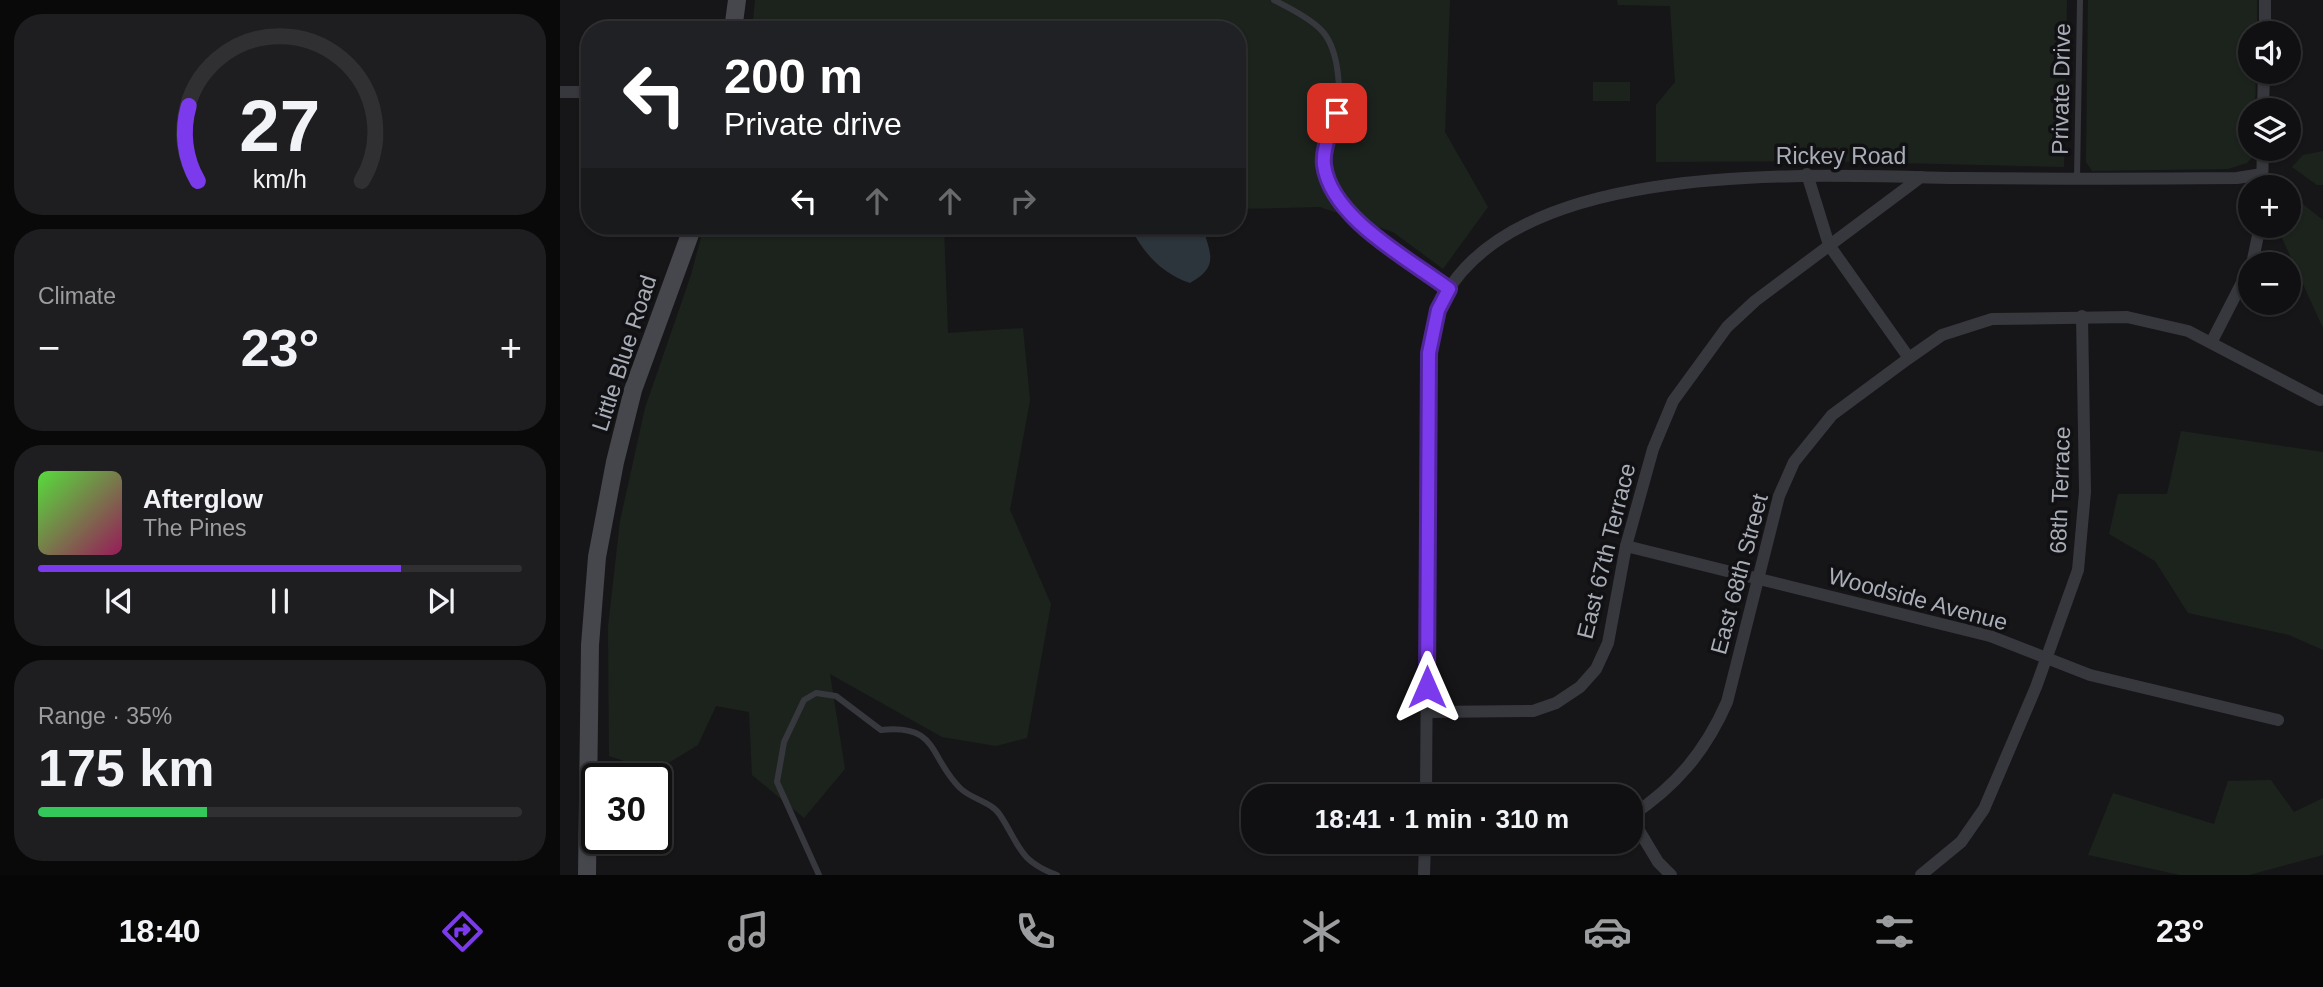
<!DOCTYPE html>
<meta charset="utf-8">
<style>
body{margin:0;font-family:Helvetica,sans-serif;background:#1e1e20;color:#f1f3f6;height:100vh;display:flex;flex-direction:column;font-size:26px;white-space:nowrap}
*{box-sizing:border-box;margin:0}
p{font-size:23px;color:#9c9d9f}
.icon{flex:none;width:38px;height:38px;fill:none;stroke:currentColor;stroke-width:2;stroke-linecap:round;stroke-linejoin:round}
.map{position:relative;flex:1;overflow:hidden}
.drawer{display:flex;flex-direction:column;gap:14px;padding:14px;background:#09090a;width:560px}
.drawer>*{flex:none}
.guide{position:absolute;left:21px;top:21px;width:665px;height:214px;border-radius:28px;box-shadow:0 2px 5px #0004,0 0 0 2px #303032;background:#202124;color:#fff;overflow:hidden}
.buttons{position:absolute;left:1678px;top:21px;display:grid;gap:14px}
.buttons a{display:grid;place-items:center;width:63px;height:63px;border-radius:50%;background:#101012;box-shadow:0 2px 5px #0004,0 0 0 2px #303032;font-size:35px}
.speed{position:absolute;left:21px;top:763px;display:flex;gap:14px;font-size:35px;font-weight:700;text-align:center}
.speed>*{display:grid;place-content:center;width:91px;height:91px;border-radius:50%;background:#101012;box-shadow:0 2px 5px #0004,0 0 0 2px #303032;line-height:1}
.speed .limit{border:4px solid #111;border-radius:10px;background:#fff;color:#111}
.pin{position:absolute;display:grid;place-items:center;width:60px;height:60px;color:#fff;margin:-30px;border-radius:14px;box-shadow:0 4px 10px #0006}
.me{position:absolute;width:77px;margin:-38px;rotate:0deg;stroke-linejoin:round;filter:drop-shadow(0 0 5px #0008)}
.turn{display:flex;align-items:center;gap:24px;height:147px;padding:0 28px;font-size:32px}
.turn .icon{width:91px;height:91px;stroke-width:2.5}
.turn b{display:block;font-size:49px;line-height:60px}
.lanes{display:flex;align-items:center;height:66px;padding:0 28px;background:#0003;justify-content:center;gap:35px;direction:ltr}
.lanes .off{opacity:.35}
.big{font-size:52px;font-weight:700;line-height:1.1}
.drawer .widget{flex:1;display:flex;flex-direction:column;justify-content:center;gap:10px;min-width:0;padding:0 24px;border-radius:28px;background:#1e1e20}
.drawer .dial{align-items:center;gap:0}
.dial svg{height:182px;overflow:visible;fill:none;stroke:#303032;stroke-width:7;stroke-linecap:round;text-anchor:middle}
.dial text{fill:#f1f3f6;stroke:none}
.song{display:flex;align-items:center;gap:21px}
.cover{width:84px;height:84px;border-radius:10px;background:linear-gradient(135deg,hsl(110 70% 55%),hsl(330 70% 35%))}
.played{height:7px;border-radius:4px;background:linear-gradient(90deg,#7c3aed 75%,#303032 75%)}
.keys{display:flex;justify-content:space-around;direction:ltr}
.heat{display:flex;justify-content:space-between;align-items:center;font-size:38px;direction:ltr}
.charge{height:10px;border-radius:5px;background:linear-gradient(90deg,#34c759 35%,#303032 0)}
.trip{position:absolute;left:681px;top:784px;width:402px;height:70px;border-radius:28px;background:#101012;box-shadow:0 2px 5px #0004,0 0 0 2px #303032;font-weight:700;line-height:70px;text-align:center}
.dock{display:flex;height:112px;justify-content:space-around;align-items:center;background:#060607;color:#9c9d9f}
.dock .icon{width:49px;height:49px}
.dock .selected{color:#7c3aed}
.dock b{font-size:32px;color:#f1f3f6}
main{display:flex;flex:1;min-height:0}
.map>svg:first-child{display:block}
</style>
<main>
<section class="drawer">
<div class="widget dial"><svg viewBox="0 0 100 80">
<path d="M14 69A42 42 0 1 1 86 69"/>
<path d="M14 69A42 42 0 0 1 10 36" stroke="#7c3aed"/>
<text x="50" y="56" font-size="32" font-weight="700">27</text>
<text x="50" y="72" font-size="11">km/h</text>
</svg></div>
<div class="widget"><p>Climate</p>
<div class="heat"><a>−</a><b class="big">23°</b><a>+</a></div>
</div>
<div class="widget">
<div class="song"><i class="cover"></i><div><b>Afterglow</b><p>The Pines</p></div></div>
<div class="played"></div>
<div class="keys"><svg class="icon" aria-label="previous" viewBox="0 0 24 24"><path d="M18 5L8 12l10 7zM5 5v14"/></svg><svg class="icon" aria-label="pause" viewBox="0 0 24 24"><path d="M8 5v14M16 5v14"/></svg><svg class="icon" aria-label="next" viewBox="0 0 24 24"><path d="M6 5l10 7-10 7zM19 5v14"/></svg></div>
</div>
<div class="widget"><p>Range · 35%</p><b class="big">175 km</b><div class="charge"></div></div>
</section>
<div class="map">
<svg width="1763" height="875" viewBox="0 0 1763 875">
<rect width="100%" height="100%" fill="#161618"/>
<g fill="#1c231d">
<path d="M195 0H890L885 132 928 207 883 269 833 232 760 207 677 209V30H192Z"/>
<path d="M1057 0H1507L1504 167 1255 161 1096 162V105L1115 82 1110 6 1058 5Z"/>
<path d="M1528 0H1697V33H1690V72H1696L1695 110H1690V149H1694L1693 156 1687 163 1668 169 1532 171 1526 162Z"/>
<rect x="1033" y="82" width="37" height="19"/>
<path d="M1763 151V185H1757L1732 167 1743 155Z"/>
<path d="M1729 193 1763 220V328L1722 238 1719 226H1729Z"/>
<path d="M144 226H384L388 333 463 328 470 400 450 510 491 604 467 738 436 746 382 737 270 674 285 769 244 818 192 775 189 712 156 706 138 745 95 771 49 756 48 627 60 521 85 408 131 275Z"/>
<path d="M1621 431 1763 452V650L1729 635 1628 613 1595 561 1549 534 1558 494H1607Z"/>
<path d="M1711 780 1734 812 1763 798V855L1689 875H1620L1528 855 1553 793 1654 824 1668 781Z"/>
</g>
<path fill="#2c353c" d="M570 226H642C651 254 659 267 630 283 602 274 582 252 570 226Z"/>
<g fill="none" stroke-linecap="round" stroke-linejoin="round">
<g stroke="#37383d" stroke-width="6">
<path d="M714 0C729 8 752 19 763 32 779 51 782 93 776 116 768 147 759 161 773 193 786 222 861 268 889 289"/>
<path d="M1517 179 1520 0"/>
<path d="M259 875 217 782 224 742 244 700 256 693 276 696 321 730C379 724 368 756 400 788 411 799 432 802 440 815 460 845 458 861 497 875"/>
</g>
<g stroke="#37383d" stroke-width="12">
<path d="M1705 33V0"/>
<path d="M0 92H30"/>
<path d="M1703 110 1704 72"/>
<path d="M1247 174 1269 245 1349 358 1382 335 1432 319 1567 317 1628 331 1760 400"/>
<path d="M1702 187 1703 149"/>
<path d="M1692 264 1700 226"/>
<path d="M1652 341 1690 267"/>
<path d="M1066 546 1430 636 1530 675 1718 720"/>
<path d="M867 712 973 711 996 703 1020 687 1036 669 1048 643 1066 546 1093 449 1113 401 1167 327 1195 301 1361 177"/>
<path d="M866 796 869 353C872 334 874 314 884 297 963 155 1262 176 1401 178 1493 179 1585 179 1677 178L1702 174"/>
<path d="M1071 816C1116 786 1145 752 1167 702L1219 496 1234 462 1272 415 1349 358"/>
<path d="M1071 817 1098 862 1111 875"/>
<path d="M865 845H963L993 842"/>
<path d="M864 875 865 842"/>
<path d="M1361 875 1401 842 1424 809 1476 687 1518 570 1525 492 1522 316"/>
</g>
<g stroke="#45474d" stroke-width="18">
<path d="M173 30 177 0"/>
<path d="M27 875 30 645 37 557 55 462 73 390 133 226"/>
</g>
</g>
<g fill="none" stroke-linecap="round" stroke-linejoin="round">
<defs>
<path id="route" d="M777 113C772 129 762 148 764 165 771 218 849 259 889 289L878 310 869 353 867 687"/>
</defs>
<use href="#route" stroke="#51269a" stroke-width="18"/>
<use href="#route" stroke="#7c3aed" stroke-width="12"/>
</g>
<g text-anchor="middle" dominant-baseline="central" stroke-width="7" stroke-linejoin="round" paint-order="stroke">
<g font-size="23" fill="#a8adb8" stroke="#111113">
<text transform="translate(1501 89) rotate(-89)">Private Drive</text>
<text x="1281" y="156">Rickey Road</text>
<text transform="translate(64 353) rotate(-72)">Little Blue Road</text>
<text transform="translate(1500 490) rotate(-88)">68th Terrace</text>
<text transform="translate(1046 551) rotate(-76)">East 67th Terrace</text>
<text transform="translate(1179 574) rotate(-75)">East 68th Street</text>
<text transform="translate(1358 599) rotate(15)">Woodside Avenue</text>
</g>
</g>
</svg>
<div class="buttons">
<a><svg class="icon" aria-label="sound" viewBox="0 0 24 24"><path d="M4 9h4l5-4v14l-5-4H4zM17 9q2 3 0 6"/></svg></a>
<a><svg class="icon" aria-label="layers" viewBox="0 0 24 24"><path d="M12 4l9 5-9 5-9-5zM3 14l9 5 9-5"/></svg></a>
<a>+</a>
<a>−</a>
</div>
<div class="speed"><div class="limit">30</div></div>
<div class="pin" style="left:777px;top:113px;background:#d93025"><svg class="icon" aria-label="arrive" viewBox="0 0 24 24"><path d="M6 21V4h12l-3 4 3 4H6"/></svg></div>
<svg class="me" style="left:867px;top:687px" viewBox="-20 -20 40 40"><path d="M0-17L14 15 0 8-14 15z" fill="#7c3aed" stroke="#fff" stroke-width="4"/></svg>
<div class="trip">18:41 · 1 min · 310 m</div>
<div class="guide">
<div class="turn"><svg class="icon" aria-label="left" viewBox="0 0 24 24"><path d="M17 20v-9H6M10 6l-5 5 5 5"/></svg><div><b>200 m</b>Private drive</div></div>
<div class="lanes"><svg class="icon" aria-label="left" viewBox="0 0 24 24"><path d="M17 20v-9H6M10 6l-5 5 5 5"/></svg><svg class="icon off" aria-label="ahead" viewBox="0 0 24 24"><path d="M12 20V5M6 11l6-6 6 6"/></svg><svg class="icon off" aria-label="ahead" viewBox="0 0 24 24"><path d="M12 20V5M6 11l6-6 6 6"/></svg><svg class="icon off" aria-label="right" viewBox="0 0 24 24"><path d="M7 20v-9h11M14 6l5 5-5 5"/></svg></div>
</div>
</div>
</main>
<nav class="dock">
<b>18:40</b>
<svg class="icon selected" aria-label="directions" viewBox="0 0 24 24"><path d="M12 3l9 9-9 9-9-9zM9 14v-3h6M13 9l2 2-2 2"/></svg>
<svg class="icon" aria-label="music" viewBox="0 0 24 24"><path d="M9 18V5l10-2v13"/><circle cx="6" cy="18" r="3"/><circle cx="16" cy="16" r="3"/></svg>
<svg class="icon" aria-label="phone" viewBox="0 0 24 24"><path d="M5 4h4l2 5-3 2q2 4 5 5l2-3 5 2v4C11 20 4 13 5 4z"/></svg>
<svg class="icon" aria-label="climate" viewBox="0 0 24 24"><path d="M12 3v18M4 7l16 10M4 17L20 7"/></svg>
<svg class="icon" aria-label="car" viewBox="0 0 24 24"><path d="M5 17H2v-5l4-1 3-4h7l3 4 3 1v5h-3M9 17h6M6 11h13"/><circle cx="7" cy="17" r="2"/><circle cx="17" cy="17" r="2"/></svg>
<svg class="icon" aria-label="filters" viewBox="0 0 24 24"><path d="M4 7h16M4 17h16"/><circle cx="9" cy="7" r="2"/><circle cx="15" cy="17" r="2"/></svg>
<b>23°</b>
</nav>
